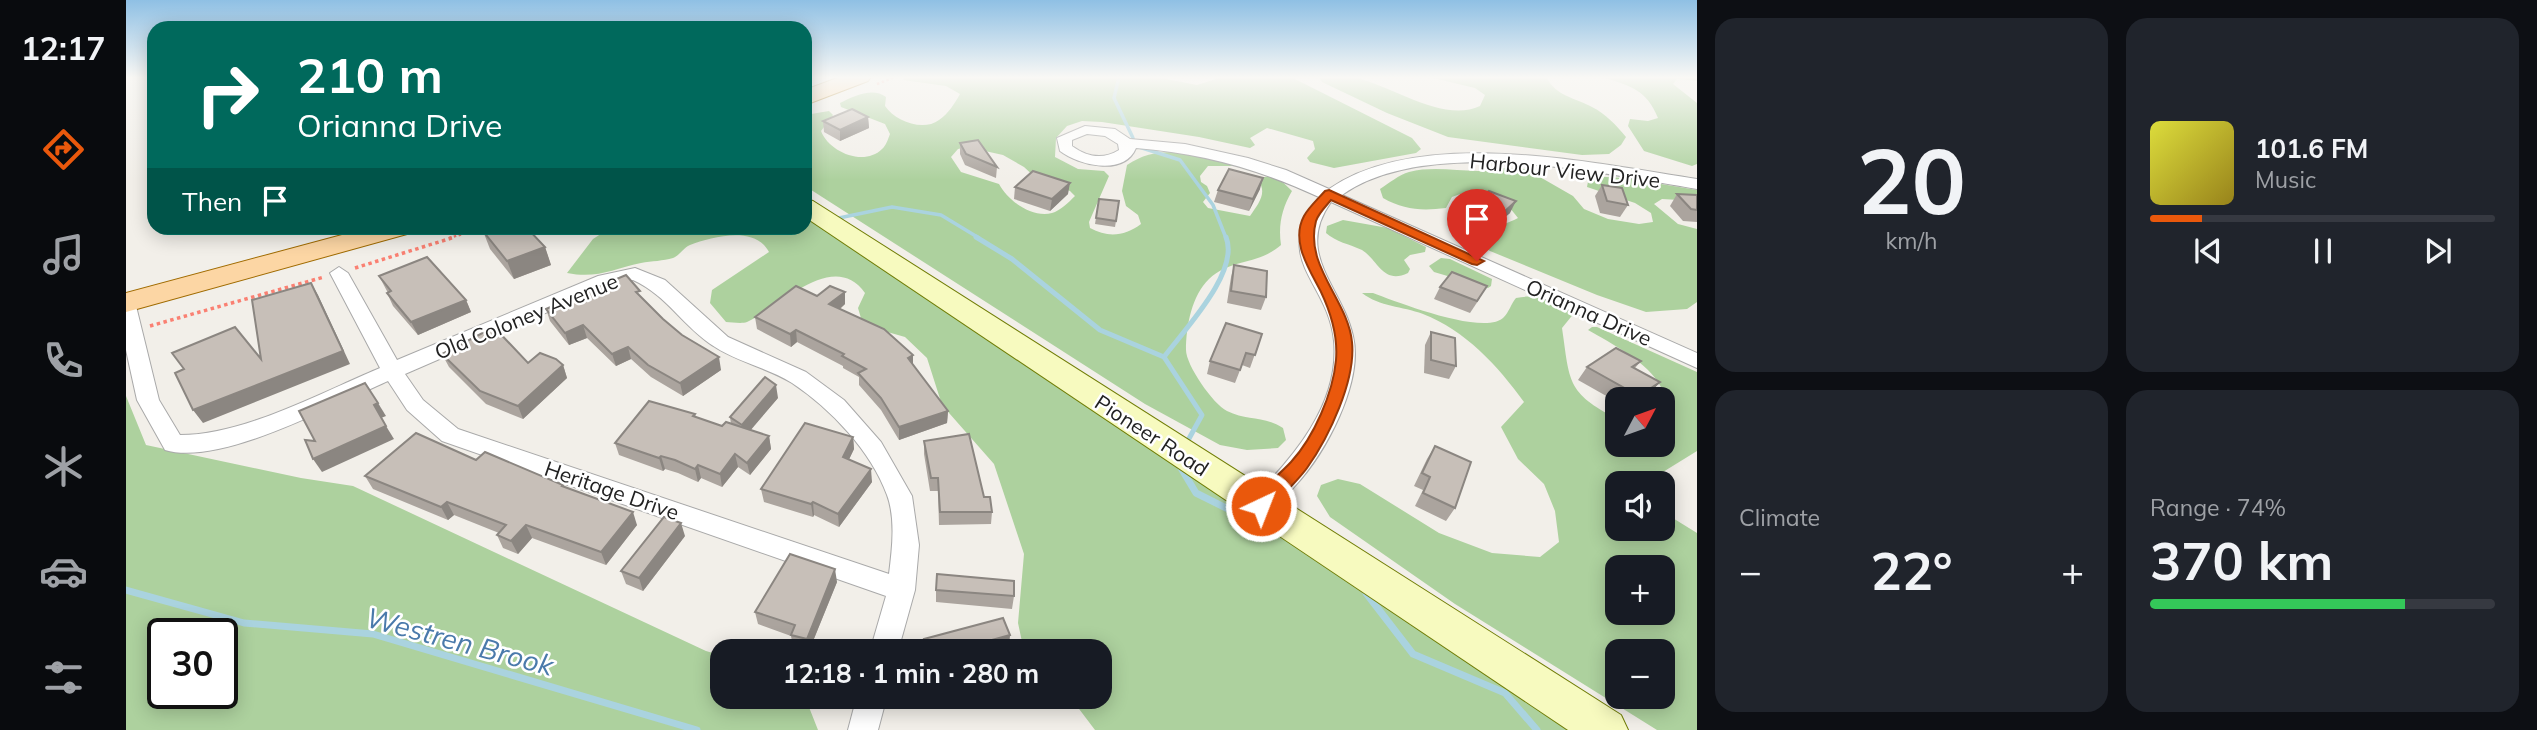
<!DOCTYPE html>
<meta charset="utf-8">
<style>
body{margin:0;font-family:Mulish,sans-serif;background:#20242c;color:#f1f3f6;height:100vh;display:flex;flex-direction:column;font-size:26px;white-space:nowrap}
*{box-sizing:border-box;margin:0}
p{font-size:23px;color:#9ea1a6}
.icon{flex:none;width:38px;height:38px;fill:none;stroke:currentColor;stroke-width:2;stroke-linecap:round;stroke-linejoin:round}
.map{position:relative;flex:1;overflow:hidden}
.panel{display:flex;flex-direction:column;gap:18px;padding:18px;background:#0d0f14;width:840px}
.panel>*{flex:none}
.guide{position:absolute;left:21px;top:21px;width:665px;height:214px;border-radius:21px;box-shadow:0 4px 18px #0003;background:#00695c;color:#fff;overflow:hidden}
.needle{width:46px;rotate:49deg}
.buttons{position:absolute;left:1479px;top:387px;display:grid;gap:14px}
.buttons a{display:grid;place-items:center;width:70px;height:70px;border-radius:14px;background:#171b24;box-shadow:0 4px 18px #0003;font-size:35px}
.speed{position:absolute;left:21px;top:618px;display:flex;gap:14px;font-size:35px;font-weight:700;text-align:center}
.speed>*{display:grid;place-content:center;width:91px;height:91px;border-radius:50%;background:#171b24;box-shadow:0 4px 18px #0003;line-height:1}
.speed .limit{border:4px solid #111;border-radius:10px;background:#fff;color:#111}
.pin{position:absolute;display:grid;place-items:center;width:60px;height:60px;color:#fff;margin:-72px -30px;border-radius:50% 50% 50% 0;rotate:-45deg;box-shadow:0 0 7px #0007}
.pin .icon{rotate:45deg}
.me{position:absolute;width:77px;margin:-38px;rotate:43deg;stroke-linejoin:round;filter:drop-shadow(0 0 5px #0008)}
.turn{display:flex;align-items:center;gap:24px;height:147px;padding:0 35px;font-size:32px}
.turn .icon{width:91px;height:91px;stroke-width:2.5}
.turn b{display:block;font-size:49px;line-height:60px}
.then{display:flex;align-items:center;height:66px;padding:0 35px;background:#0003;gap:14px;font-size:26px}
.big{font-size:52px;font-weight:700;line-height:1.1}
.panel .tile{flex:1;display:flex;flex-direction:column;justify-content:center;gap:10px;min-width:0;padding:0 24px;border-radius:21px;background:#20242c}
.panel .dial{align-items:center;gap:0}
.dial b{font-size:91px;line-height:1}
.song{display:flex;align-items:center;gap:21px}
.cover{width:84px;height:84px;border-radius:10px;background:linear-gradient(135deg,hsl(60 70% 55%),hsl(50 70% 35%))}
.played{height:7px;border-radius:4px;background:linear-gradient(90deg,#ea580c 15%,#363941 15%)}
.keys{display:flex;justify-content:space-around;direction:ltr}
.heat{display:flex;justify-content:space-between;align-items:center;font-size:38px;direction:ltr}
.charge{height:10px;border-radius:5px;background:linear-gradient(90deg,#34c759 74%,#363941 0)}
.panel .tiles{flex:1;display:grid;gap:18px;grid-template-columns:repeat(2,1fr)}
.trip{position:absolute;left:584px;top:639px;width:402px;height:70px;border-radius:21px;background:#171b24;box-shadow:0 4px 18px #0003;font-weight:700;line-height:70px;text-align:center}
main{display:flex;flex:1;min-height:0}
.menu{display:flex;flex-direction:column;width:126px;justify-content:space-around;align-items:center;background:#090b0e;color:#9ea1a6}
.menu .icon{width:49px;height:49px}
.menu .current{color:#ea580c}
.menu b{font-size:32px;color:#f1f3f6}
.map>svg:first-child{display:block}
</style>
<main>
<nav class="menu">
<b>12:17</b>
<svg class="icon current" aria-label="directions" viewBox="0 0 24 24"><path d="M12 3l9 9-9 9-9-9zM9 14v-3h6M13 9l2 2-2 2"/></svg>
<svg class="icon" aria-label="music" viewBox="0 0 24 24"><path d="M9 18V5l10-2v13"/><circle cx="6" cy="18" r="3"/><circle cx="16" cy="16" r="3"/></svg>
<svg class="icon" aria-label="phone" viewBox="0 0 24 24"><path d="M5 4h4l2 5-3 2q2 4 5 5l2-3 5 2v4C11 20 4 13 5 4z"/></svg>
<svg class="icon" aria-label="climate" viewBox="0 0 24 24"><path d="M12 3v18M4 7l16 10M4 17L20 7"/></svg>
<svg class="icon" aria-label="car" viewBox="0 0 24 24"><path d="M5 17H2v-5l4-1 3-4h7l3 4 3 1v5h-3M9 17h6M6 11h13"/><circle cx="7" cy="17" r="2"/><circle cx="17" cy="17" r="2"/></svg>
<svg class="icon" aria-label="filters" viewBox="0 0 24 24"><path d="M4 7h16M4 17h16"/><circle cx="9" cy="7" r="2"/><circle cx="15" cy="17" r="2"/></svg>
</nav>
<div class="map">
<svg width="1571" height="730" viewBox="0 0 1571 730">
<rect width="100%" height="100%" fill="#f2efe9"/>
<g fill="#add19e" fill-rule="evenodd">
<path d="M780 77H1030L1071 85 1096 77H1165L1286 138 1295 149 1290 153 1208 168 1184 162 1181 158 1189 149 1187 141 1141 128 1124 138 1129 145 1124 148 1073 137 976 122 956 121 941 126 930 138 929 157 952 169 978 171 983 176 963 222 964 228C982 238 999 236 1015 224L1012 215 1000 206 996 191 1001 165C1032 143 1069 154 1103 160L1106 166H1082L1074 176 1075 182 1081 186 1084 193 1077 202 1082 208 1124 216C1132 204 1142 193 1132 180 1145 171 1156 181 1166 191 1156 208 1152 225 1155 245 1131 266 1105 258 1083 279 1066 295 1060 326 1060 350 1060 365 1087 404 1101 411 1121 421 1136 415 1157 428L1160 440 1152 448 1121 450 1094 445 1019 404 679 186V115L703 111 707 115 695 131C703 152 738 167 756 149 760 146 762 139 764 134L759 124 715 107 714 103C728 96 747 87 760 97L759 106C769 121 797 132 813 120 822 114 829 103 834 94L820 86 777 80ZM841 147 877 155 898 167 911 179 944 191 949 196C943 202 934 211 926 213 906 218 882 201 873 184L835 172 825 157 832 149Z"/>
<path d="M1193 77C1205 77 1219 75 1231 78 1268 87 1318 123 1354 106L1359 95 1349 88 1303 77H1420C1431 97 1448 97 1466 107 1480 114 1490 125 1500 137L1495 145 1483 154 1456 155 1322 137 1261 113 1196 82Z"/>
<path d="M1477 77H1571V81L1551 79 1547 84 1571 103V164L1566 166 1518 151 1502 126 1504 119 1522 121 1532 118C1520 89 1506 87 1477 77Z"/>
<path d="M1378 168 1400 169 1447 196 1458 209 1482 219 1513 224 1527 222 1525 213 1509 203 1461 187 1463 176 1499 178 1571 190V201L1536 199 1528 204 1552 224 1571 229V302L1561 309 1520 312 1471 295 1364 251 1337 235 1340 228 1347 224C1365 227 1375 227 1392 218L1384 208 1337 193 1326 197 1320 208C1296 211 1278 210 1257 198L1254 189C1263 183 1273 175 1283 172 1315 164 1347 176 1378 168Z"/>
<path d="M679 213 1461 730H969L944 697 975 696V651H898L892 623 898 554 868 464 816 405 801 358 779 337 737 325 732 308 739 293C707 248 653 308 621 322 615 324 606 322 600 322L584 303 586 290 643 252C629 225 586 237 564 245 557 248 554 255 547 258 537 261 526 261 515 263 487 269 471 279 441 273L467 239 484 228H679Z"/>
<path d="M1217 220 1262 228 1300 247 1299 252 1284 255 1278 260 1284 269 1282 273C1257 285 1252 260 1236 250 1223 244 1210 242 1200 233L1201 226Z"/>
<path d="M1315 258 1324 259 1366 279 1365 286 1362 288 1308 272 1303 266Z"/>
<path d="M1236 293H1247C1271 302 1360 337 1378 317 1383 312 1385 304 1390 298 1412 293 1429 302 1449 312L1436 328C1444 382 1440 392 1491 419V444H1536L1537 429 1544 424C1542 413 1540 397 1535 387 1523 363 1485 343 1462 330L1466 327H1471L1571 372V451L1524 480V483H1491V528H1536L1537 512 1571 533V730H1531L1329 604 1204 517 1191 496 1195 485 1212 479 1234 484 1313 533 1366 553 1414 557 1433 542 1429 511 1418 484 1392 459 1375 427 1398 402C1372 366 1339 330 1297 314 1276 306 1254 307 1236 293ZM1491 567H1536V612H1491ZM1491 651H1536V696H1491Z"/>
<path d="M0 396 20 445 175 478 227 486 580 651 597 656V696L679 697 692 730H0ZM37 634H96V693H37Z"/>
</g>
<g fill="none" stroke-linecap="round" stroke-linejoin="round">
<g stroke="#aad3df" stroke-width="3.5">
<path d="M993 77 988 98 1007 138"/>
<path d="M1013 147 1054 160 1087 205 1100 238"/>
<path d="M708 219 766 207 815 215 853 238"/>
</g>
<g stroke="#aad3df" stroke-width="5">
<path d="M850 237 886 259 974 330 1038 357"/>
<path d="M1038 357C1059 329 1114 272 1100 237"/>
<path d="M1038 357 1076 415 1060 444"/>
</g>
<g stroke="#aad3df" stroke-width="7">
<path d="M1055 468 1070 493 1150 533"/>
<path d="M0 590 118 623 247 634 571 730"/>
<path d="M1240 593 1287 654 1379 693 1411 730"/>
</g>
<defs>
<g id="street">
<path d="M959 126 989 129 1004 139 1059 144 1122 158 1160 170 1203 189C1295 125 1466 163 1571 179V189C1474 173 1301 135 1216 195L1571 353V368L1205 202C1168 254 1216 286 1227 336 1238 383 1199 454 1168 487 1156 500 1145 519 1126 513L1123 506 1126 499C1167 458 1214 404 1208 341 1202 280 1144 261 1193 197 1133 169 1075 153 1010 148 998 177 952 165 934 151L931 138ZM961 134 979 136 992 144 993 150C977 160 961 157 946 146V140Z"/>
<path d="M213 267 222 273 271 360 472 276 509 268 539 280 602 337 680 372 718 400 755 442 786 496 793 545 789 590 772 651H744L760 596 316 441 281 410 262 381C209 404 94 467 39 450L11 400 0 350V300L7 302 10 306 33 400 54 435C118 435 194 393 254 368L204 273ZM507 280C541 295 558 328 589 347 612 362 642 368 666 383 705 409 745 451 761 495 770 519 766 550 763 574L332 429 297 400 279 374 484 285Z"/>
<path d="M731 696H761L752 730H722Z"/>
</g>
<path id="secondary" d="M679 199 687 201 1495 715 1502 730H1442L679 217Z"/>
<g id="primary">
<path d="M714 77H745L742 81 679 105V90Z"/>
<path d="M242 228H285L281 234 0 312V293Z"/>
</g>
</defs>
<use href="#street" stroke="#a9a9a9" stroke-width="2"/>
<use href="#secondary" stroke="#707d05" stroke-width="2"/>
<use href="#primary" stroke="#a06b00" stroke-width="2"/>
<g stroke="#fa8072" stroke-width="2.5" stroke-dasharray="2.5 2.5" stroke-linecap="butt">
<path d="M751 84 769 77"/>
<path d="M323 238 357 228"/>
</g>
<g stroke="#fa8072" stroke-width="3.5" stroke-dasharray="3.5 3.5" stroke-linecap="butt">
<path d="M229 268 329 237"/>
<path d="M24 326 198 277"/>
</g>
<use href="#street" fill="#fff" fill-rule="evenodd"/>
<use href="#secondary" fill="#f7fabf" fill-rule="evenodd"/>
<use href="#primary" fill="#fcd6a4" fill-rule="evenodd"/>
</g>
<g fill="#aba49e">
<path d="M742 117 743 128 714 141 698 132 697 121Z"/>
<path d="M834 143 871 167 870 178 839 165 834 154Z"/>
<path d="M1476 185 1502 205 1494 217 1474 213 1469 196Z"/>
<path d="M889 187 942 194 924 211 888 199Z"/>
<path d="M1134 189 1123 211 1088 202 1092 190Z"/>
<path d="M1551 194 1571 195V222L1557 221 1544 206Z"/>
<path d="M973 199 990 221 989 227 969 224Z"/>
<path d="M1350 201 1384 213 1372 223 1344 212Z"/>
<path d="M357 231 419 247 425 265 388 279 364 249Z"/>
<path d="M1108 265 1140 297 1135 310 1101 303 1105 277Z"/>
<path d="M253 276 340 300 345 312 292 335 267 306 261 293H262Z"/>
<path d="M1314 287 1354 298 1344 313 1308 299Z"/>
<path d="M719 292V304L714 309 787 365 822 411 821 423 773 440 755 410 733 385V377L717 368V366L671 342 665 347 631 329 629 317 691 296Z"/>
<path d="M516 298 537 319 595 370 557 396 525 377 505 359 490 366 461 338 443 345 424 321 420 309Z"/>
<path d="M1305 332 1330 366 1323 379 1298 373 1299 345Z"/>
<path d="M1136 334 1124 368 1116 365 1109 383 1081 374 1084 361Z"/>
<path d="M316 354 402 363 437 365 441 378 397 419 360 404 323 367Z"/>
<path d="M1515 361 1509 368 1534 382 1523 394 1517 399H1491V402L1452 380 1461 367Z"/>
<path d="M652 398 624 430 643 436 645 449 624 475 612 467 596 487 575 478 572 482 552 473 539 469 537 471 493 455 489 443 569 414 570 417 596 426 605 424 604 417Z"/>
<path d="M727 437 728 449 723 459 746 482 713 527 688 515 687 517 638 502 635 489Z"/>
<path d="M798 441 858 497 866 512 865 524 813 525 812 491H804L798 454Z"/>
<path d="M1309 446 1329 508 1320 521 1289 506 1297 490 1288 486 1301 459Z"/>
<path d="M350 460 437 485 438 487 511 525 480 565 406 538 392 554 377 548 371 535 373 533 328 515 322 520 247 489 239 476Z"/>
<path d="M559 536 517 591 500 584 495 571Z"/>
<path d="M711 582 683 651 667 647 665 636 632 624 629 612Z"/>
<path d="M810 590 888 596 886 609 810 602Z"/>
<path d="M798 639 883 648 870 651H798Z"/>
</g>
<g fill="#8b8681">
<path d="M742 117 743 128 714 141V130Z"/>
<path d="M1137 178 1134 189 1123 211 1127 199Z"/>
<path d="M944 183 942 194 924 211 926 199Z"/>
<path d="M1390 201 1384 213 1372 223 1378 212Z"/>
<path d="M419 247 425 265 388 279 381 261Z"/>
<path d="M185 283 192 295 224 364 77 423 67 410 217 351Z"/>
<path d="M719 292V304L704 317 703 304Z"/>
<path d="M340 300 345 312 292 335 285 322Z"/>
<path d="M457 325 461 338 443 345 439 333Z"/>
<path d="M670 330 671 342 665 347 664 334Z"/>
<path d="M502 347 505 359 490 366 486 354Z"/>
<path d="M787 355V368L782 358Z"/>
<path d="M593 357 595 370 557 396 554 383Z"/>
<path d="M437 365 441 378 397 419 392 406Z"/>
<path d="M1534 382 1523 394 1517 399H1511L1513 396Z"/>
<path d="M650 385 652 398 618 438 616 425Z"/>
<path d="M252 403 260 416 255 418 248 405Z"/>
<path d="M822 411 821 423 773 440V427Z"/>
<path d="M260 426 268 439 196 472 187 459Z"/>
<path d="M643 436 645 449 624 475 621 463Z"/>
<path d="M727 437 728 449 718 470 717 457Z"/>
<path d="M609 454 612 467 596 487 594 474Z"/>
<path d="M535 456 539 469 537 471 533 458Z"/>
<path d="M572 465 575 478 572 482 569 469Z"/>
<path d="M745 469 746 482 713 527 712 514Z"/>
<path d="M321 502 328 515 322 520 315 507Z"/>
<path d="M687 502 688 515 687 517 685 504Z"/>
<path d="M507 512 511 525 480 565 475 552Z"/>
<path d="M555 523 559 536 517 591 513 578Z"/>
<path d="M400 525 406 538 392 554 385 541Z"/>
<path d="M709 569 711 582 683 651 681 639Z"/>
<path d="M884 635 883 648 870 651H826Z"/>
</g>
<g fill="#c7bfb8" stroke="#8b8681" stroke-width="2">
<path d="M726 109 742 117 714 130 697 121Z"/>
<path d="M852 140 871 167 840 154 834 143Z"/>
<path d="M1103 169 1137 178 1127 199 1092 190Z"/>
<path d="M907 171 944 183 926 199 889 187Z"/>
<path d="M1476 185 1496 188 1502 205 1481 201Z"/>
<path d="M1363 191 1390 201 1378 212 1350 201Z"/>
<path d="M1551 194 1571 195V210L1565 209Z"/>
<path d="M973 199 993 201 990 221 970 218Z"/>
<path d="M367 228H401L419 247 381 261 357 231Z"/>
<path d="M301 257 340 300 285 322 261 293 265 291 253 276Z"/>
<path d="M1108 265 1141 271 1140 297 1105 291Z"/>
<path d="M1326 272 1361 286 1351 301 1314 287Z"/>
<path d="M500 275 514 291 510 292 537 319 556 335 593 357 554 383 522 365 502 347 486 354 457 325 439 333 420 309Z"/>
<path d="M185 283 217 351 67 410 49 373 58 369 46 353 109 327 135 359 126 300Z"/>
<path d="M670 286 691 296 704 286 719 292 703 304 758 329 787 355 782 358 822 411 773 427 755 398 732 373 740 369 716 356 718 354 670 330 664 334 629 317Z"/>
<path d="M1100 323 1136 334 1129 355 1120 353 1114 370 1084 361Z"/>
<path d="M368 327 402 363 414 353 430 359 437 365 392 406 354 391 316 354Z"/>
<path d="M1305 332 1329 338 1330 366 1305 360Z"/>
<path d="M1490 348 1515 361 1506 367 1534 382 1513 396 1461 367Z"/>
<path d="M639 377 650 385 616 425 604 417Z"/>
<path d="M239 383 252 403 248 405 260 426 187 459 179 440 189 441 173 411Z"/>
<path d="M523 401 569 414 567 416 596 426 600 422 643 436 621 463 609 454 594 474 572 465 569 469 549 460 535 456 533 458 489 443Z"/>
<path d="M679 423 727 437 717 457 745 469 712 514 687 502 685 504 635 489Z"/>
<path d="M290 433 350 460 359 452 437 485 436 486 507 512 475 552 400 525 385 541 371 535 380 525 321 502 315 507 239 476Z"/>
<path d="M843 434 858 497H864L866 512H814L812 478H805L798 441Z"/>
<path d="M1309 446 1345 462 1329 508 1297 493 1304 477 1296 473Z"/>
<path d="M538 517 555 523 513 578 495 571Z"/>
<path d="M664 554 709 569 681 639 665 635 669 625 629 612Z"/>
<path d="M811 574 888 581V596L810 590Z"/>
<path d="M877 618 884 635 826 651H802L798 639Z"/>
</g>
<linearGradient id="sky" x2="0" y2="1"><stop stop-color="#8fc0e4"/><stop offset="0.43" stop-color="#f9f8f5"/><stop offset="1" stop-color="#f9f8f5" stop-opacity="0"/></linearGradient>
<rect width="1571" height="180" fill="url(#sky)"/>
<path fill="#ea580c" stroke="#983908" stroke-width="2" d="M1203 190 1358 261 1351 265 1346 264 1205 200C1200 206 1192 214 1190 221 1178 266 1222 300 1226 342 1230 380 1203 437 1181 468 1170 483 1154 497 1141 511L1135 514 1128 511 1125 506C1134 489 1152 476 1165 462 1188 437 1207 393 1210 360 1212 336 1205 313 1195 292 1184 270 1164 242 1178 216 1183 207 1192 199 1199 191Z"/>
<g text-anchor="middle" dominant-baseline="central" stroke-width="5" stroke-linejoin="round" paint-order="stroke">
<g font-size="21" fill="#222" stroke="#fff">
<text transform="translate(1439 170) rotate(6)">Harbour View Drive</text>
<text transform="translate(1463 312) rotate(24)">Orianna Drive</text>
<text transform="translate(400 316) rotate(-22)">Old Coloney Avenue</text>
<text transform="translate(1026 435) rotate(33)">Pioneer Road</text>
<text transform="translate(486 490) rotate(19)">Heritage Drive</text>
</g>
<g font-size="28" font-style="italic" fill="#4a7aab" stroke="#fff">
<text transform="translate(334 641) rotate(15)">Westren Brook</text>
</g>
</g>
</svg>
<div class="buttons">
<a><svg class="needle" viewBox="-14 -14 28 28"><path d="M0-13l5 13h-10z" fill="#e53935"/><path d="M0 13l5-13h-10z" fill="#9ea1a6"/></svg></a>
<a><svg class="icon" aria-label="sound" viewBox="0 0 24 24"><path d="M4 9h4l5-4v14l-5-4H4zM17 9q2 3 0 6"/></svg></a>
<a>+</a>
<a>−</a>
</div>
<div class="speed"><div class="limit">30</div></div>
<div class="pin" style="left:1351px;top:261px;background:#d93025"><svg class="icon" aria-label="arrive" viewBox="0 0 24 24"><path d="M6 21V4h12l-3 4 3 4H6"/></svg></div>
<svg class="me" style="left:1135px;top:506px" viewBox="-20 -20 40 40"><circle r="17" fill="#ea580c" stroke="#fff" stroke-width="3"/><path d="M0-11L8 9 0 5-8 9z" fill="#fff"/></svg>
<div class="trip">12:18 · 1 min · 280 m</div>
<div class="guide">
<div class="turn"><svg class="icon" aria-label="right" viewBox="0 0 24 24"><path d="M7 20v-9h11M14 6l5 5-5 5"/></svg><div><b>210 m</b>Orianna Drive</div></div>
<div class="then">Then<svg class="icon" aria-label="arrive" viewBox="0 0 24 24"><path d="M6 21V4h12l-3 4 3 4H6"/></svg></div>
</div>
</div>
<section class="panel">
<div class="tiles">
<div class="tile dial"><b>20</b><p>km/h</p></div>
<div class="tile">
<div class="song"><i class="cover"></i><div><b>101.6 FM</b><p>Music</p></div></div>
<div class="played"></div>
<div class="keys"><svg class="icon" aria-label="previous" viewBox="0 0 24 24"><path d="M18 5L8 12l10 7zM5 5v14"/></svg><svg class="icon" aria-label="pause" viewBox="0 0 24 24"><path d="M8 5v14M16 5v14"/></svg><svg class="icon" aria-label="next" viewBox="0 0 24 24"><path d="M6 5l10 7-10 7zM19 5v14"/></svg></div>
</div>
<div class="tile"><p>Climate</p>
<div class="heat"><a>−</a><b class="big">22°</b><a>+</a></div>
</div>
<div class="tile"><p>Range · 74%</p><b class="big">370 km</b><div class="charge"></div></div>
</div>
</section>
</main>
